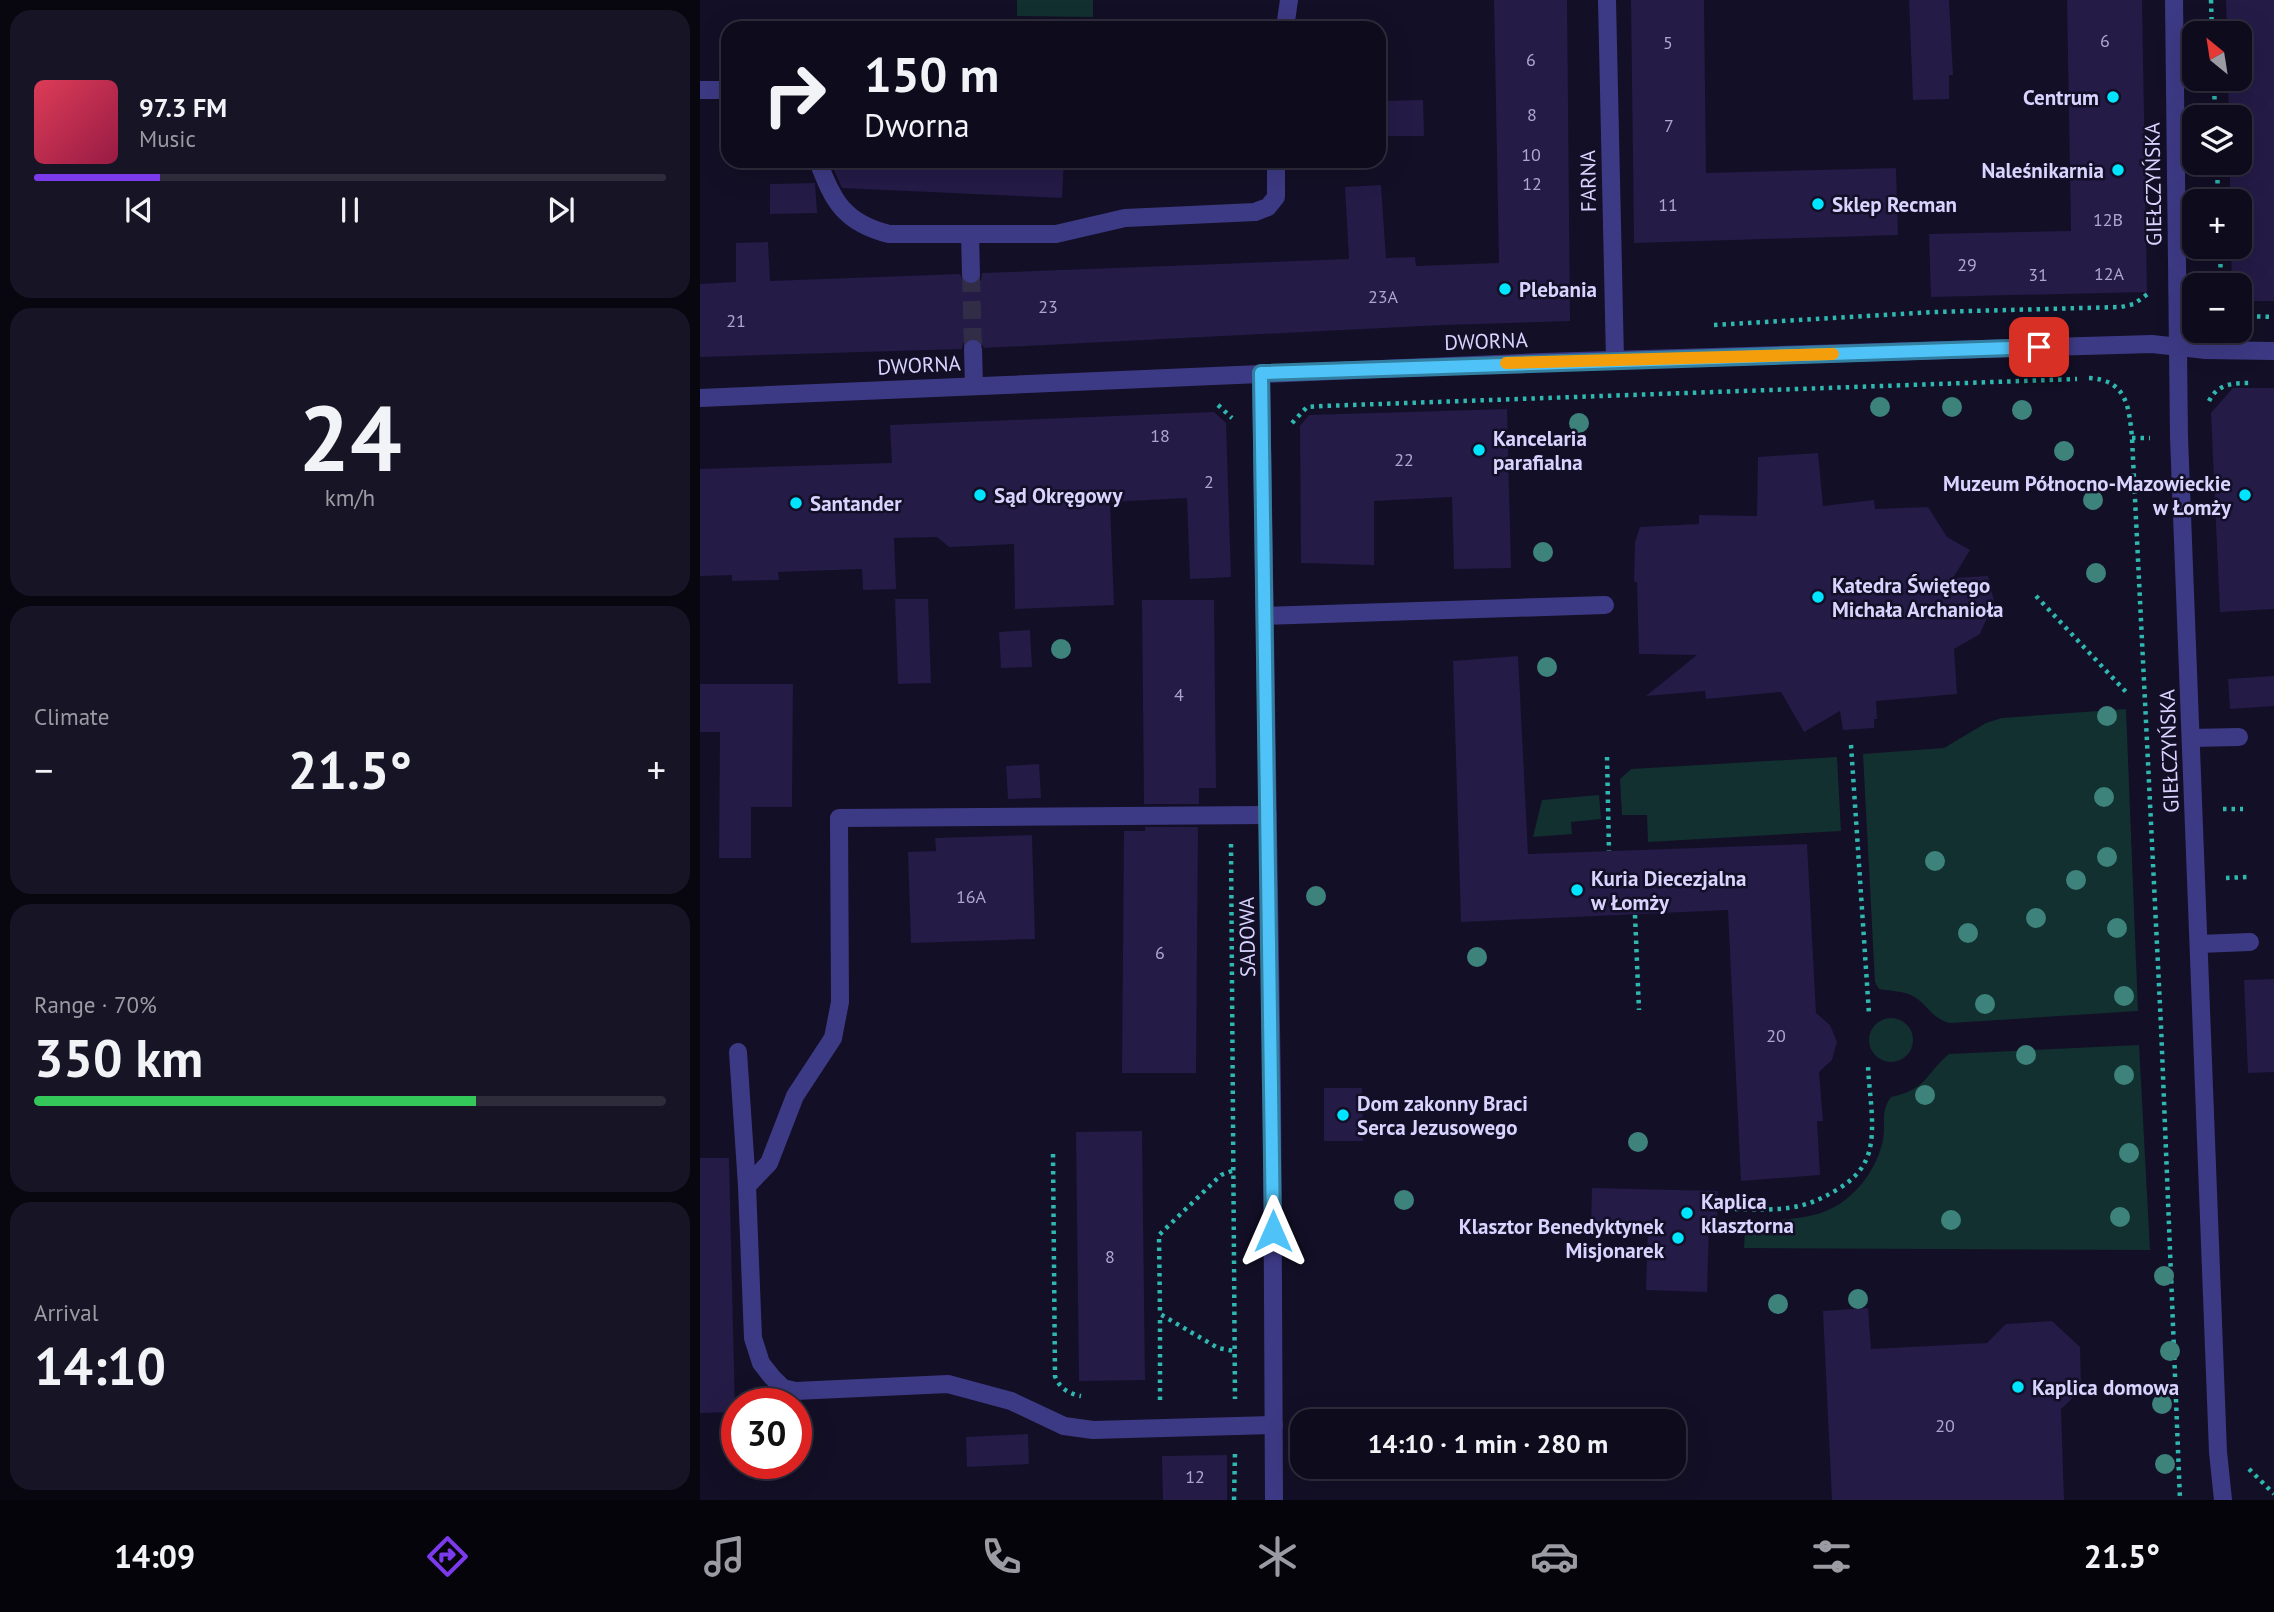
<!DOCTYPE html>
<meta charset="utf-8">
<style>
body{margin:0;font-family:"PT Sans",sans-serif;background:#171425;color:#f1f3f6;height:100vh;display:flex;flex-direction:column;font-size:26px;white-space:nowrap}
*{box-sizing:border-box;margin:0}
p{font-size:23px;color:#9b9ba3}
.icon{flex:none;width:38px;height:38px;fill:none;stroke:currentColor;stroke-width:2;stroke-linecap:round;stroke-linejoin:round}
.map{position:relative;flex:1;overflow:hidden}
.panel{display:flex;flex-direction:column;gap:10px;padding:10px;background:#08060f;width:700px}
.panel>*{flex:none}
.hud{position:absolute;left:21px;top:21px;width:665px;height:147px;border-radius:21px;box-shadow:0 7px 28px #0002,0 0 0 2px #2e2b3b;background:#0e0b1c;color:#f1f3f6;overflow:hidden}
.needle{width:46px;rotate:330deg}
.controls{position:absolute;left:1482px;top:21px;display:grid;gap:14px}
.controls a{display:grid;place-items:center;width:70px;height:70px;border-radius:14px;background:#0e0b1c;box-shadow:0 7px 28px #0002,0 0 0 2px #2e2b3b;font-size:35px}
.speed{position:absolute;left:21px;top:1388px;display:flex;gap:14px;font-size:35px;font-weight:700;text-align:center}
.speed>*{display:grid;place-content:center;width:91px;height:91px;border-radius:50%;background:#0e0b1c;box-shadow:0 7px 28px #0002,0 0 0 2px #2e2b3b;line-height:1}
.speed .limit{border:10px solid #d22;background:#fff;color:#111}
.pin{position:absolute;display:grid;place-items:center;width:60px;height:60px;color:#fff;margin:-30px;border-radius:14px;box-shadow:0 4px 10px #0006}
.me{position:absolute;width:77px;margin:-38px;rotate:0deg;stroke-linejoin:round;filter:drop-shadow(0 0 5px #0008)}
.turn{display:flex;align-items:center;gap:24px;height:147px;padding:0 28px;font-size:32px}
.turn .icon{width:91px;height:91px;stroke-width:2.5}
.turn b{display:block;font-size:49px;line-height:60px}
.big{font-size:52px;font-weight:600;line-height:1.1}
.panel .tile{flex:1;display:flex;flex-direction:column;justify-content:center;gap:10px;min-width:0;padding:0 24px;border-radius:21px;background:#171425}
.panel .dial{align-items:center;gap:0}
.dial b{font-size:91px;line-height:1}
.song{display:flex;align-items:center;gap:21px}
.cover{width:84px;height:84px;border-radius:10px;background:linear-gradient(135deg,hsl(350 70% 55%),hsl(340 70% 35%))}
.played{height:7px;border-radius:4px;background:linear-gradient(90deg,#7c3aed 20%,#2e2b3b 20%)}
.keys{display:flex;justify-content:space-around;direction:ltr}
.heat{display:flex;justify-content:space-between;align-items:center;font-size:38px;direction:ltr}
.charge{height:10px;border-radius:5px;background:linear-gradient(90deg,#34c759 70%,#2e2b3b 0)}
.trip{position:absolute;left:590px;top:1409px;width:396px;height:70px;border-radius:21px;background:#0e0b1c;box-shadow:0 7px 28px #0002,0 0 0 2px #2e2b3b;font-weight:600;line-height:70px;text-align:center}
.dock{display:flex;height:112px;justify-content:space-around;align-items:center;background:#06040b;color:#9b9ba3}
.dock .icon{width:49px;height:49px}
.dock .active{color:#7c3aed}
.dock b{font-size:32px;color:#f1f3f6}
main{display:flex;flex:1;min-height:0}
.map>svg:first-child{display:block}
</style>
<main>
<section class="panel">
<div class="tile">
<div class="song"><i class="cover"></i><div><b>97.3 FM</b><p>Music</p></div></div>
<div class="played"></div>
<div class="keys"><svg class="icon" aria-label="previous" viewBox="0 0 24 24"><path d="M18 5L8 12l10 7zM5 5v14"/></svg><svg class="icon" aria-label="pause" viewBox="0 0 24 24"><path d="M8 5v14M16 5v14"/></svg><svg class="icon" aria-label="next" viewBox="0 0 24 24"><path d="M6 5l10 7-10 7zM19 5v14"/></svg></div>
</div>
<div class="tile dial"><b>24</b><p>km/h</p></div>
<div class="tile"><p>Climate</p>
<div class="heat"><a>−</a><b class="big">21.5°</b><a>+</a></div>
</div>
<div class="tile"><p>Range · 70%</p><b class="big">350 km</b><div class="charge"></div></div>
<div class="tile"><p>Arrival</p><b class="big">14:10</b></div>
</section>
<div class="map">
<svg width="1574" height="1500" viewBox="0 0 1574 1500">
<rect width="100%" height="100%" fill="#130f26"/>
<g fill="#12302f">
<path d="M317 0H393V17L317 16Z"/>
<path d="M1426 709 1438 1011 1250 1023C1233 1020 1227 1004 1213 996 1203 991 1191 991 1179 989L1175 982 1163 754 1244 748 1286 723 1302 718Z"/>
<path d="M1137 757 1141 831 948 842 947 815H922L920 779 931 769Z"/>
<path d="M899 795 901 819 871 822 872 834 833 837 842 800Z"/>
<circle cx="1191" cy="1040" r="22"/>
<path d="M1439 1045 1450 1250 1044 1248 1045 1229 1054 1222C1073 1220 1094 1220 1113 1215 1147 1208 1174 1176 1182 1144 1187 1126 1179 1113 1191 1097 1228 1089 1224 1075 1249 1054Z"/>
</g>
<g fill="#241b47">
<path d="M794 0H867L870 321 743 325 284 348 279 339 272 338 263 343 262 349 0 357V284L36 282V243L68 242 70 281 260 274 265 284 272 285 281 280 282 273 649 259 645 187 681 185 686 258 715 257 716 266 799 263Z"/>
<path d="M931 0H1004L1006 173 1196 168 1198 235 934 243Z"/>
<path d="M1209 0H1249L1253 75H1249V99L1213 100Z"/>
<path d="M1367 0H1442L1447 292 1231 297 1229 234 1371 231Z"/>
<path d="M1526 0H1574V301H1540V285H1532L1531 247H1540V201H1530V163H1540V117H1529L1528 79H1540V33H1527Z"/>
<path d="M723 100 724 136H679V101Z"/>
<path d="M130 161H364L362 198 142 188Z"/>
<path d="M115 183 117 213 70 214V184Z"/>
<path d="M1533 388H1574V609L1520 612 1511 413Z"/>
<path d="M807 409 811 568 754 569 752 497 674 501V565L601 563 600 426 609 415Z"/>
<path d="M514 412 526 423 531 577 490 579 487 498 410 502 414 605 315 609 314 544 249 547 237 537 194 538 196 589 163 590 162 569 78 572 79 580 32 581V575L0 576V469L192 463 190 425Z"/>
<path d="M1118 453 1123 506 1174 500 1175 509 1228 507 1247 537 1270 550 1253 578 1288 576 1294 601 1280 634 1254 649 1257 694 1176 701 1177 719H1174V728L1143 730 1140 711 1104 732 1081 692 1006 699 1005 691 946 696 997 655 939 654 937 582H934L935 542 940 527 999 524V515L1057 516 1058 457Z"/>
<path d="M195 599H228L231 683 198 684Z"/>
<path d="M442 600H514L516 788H499V804H444Z"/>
<path d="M330 630 332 667 301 668 299 632Z"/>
<path d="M818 656 828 854 1107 844 1116 1013 1130 1025 1137 1042 1132 1060 1119 1072 1123 1121H1117L1120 1175 1041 1181 1028 910 761 922 753 661Z"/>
<path d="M1574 676V706L1530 709 1528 679Z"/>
<path d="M0 684H93L92 807H51V858H19L20 732H0Z"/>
<path d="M339 764 341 798 308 799 306 766Z"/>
<path d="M445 827H498L496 1073H422L424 831H445Z"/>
<path d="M332 835 335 939 211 943 208 852 236 851 235 838Z"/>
<path d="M1574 979V1072L1548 1073 1544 980Z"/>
<path d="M624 1088H662L663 1141H624Z"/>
<path d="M442 1131 445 1380 379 1381 376 1132Z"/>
<path d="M0 1158H29L35 1412 0 1413Z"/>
<path d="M892 1188 1018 1191 1017 1227 1009 1226 1007 1292 946 1290 948 1227 891 1225Z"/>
<path d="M1168 1308 1171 1349 1287 1343 1306 1324 1352 1321 1380 1347 1381 1390 1361 1409 1364 1500H1132L1123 1311Z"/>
<path d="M328 1434 329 1464 267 1467 266 1437Z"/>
<path d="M527 1455V1500H463L462 1456Z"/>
</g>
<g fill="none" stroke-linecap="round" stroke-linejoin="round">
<path stroke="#312d47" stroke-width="18" stroke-dasharray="18 9" stroke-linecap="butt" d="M271 274 273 349"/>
<g stroke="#2fb8b0" stroke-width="4.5" stroke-dasharray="3.5 5" stroke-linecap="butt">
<path d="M1511 0 1512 33"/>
<path d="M1514 79 1515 117"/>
<path d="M1517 163 1518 201"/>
<path d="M1520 247 1521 285"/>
<path d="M1504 282 1521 281"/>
<path d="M1540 316 1574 317"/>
<path d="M1014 325 1234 312 1421 307 1434 304 1449 293"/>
<path d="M1389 378C1427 380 1429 407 1432 438L1461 1026 1480 1500"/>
<path d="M1509 401C1518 383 1534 383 1552 383"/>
<path d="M518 405 532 418"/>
<path d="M592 423 607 407 623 406 1377 379"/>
<path d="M1432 438H1450"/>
<path d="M1336 596 1427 693"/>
<path d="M1151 745 1169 1014"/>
<path d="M907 757 909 851"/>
<path d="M1523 809H1543"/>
<path d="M531 844 535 1399"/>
<path d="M1526 878 1547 877"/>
<path d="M935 915 939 1010"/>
<path d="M353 1154 355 1376C359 1388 369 1394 381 1396"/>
<path d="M532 1171 521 1175 459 1235 460 1314 518 1348 534 1351"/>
<path d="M1035 1209C1077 1210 1101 1212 1138 1189 1153 1180 1164 1169 1169 1152 1176 1126 1169 1093 1168 1066"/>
<path d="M460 1400V1315"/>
<path d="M1549 1469 1574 1494"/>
<path d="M534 1500 535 1453"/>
</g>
<g stroke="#3d3a85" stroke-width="18">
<path d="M907 0 915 360"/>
<path d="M1474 0 1479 437 1518 1452 1523 1500"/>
<path d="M585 28 589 0"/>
<path d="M0 90H28"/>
<path d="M118 161C133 202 145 223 189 234H356L425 218 555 212 568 207 576 197V161"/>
<path d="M270 234 271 274"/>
<path d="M273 349 274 386"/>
<path d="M561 373 572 1092 574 1500"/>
<path d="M0 398 843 362 1452 344 1506 350 1574 351"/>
<path d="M565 616 905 605"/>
<path d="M1491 738 1539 737"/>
<path d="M568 815 139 818 140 1002 133 1038 95 1096 69 1163 47 1186 53 1338 61 1363 72 1377 83 1388 95 1391 248 1384 311 1401 364 1426 393 1430 574 1425"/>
<path d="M1499 944 1550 942"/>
<path d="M38 1052 47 1186"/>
</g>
</g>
<g fill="#3d827b">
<circle cx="1180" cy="407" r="10"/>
<circle cx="1252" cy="407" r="10"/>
<circle cx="1322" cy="410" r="10"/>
<circle cx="879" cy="423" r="10"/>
<circle cx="1364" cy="451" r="10"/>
<circle cx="1393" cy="500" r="10"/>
<circle cx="843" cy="552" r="10"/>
<circle cx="1396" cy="573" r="10"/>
<circle cx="361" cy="649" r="10"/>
<circle cx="847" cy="667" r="10"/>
<circle cx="1407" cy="716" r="10"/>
<circle cx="1404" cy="797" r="10"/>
<circle cx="1407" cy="857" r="10"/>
<circle cx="1235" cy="861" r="10"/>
<circle cx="1376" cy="880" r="10"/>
<circle cx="616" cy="896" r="10"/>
<circle cx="1336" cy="918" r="10"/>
<circle cx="1417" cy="928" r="10"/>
<circle cx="1268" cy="933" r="10"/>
<circle cx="777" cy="957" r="10"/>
<circle cx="1424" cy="996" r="10"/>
<circle cx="1285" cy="1004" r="10"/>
<circle cx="1326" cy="1055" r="10"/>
<circle cx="1424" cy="1075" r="10"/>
<circle cx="1225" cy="1095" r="10"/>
<circle cx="938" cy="1142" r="10"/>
<circle cx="1429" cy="1153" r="10"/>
<circle cx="704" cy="1200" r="10"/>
<circle cx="1420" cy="1217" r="10"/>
<circle cx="1251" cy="1220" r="10"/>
<circle cx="1464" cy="1276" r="10"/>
<circle cx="1158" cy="1299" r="10"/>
<circle cx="1078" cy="1304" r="10"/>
<circle cx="1470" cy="1351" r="10"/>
<circle cx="1462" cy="1404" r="10"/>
<circle cx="1465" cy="1464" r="10"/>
</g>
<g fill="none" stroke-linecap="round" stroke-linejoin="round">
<defs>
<path id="route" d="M573 1231 561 373 1339 347"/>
</defs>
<use href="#route" stroke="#337fa1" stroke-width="18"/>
<use href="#route" stroke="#4fc3f7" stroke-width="12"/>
<path stroke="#f59e0b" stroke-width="12" d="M806 363 1133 354"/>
</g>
<g fill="#00e5ff" stroke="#130f26" stroke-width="2.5">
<circle cx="1413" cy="97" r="7"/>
<circle cx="1418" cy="170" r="7"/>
<circle cx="1118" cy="204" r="7"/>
<circle cx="805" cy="289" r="7"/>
<circle cx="779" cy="450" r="7"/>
<circle cx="280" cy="495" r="7"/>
<circle cx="1545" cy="495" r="7"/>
<circle cx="96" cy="503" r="7"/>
<circle cx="1118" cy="597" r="7"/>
<circle cx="877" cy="890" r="7"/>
<circle cx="643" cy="1115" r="7"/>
<circle cx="987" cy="1213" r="7"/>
<circle cx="978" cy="1238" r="7"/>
<circle cx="1318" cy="1387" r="7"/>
</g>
<g text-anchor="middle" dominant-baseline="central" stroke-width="5" stroke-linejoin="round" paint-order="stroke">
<g font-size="18" fill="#aca6d1">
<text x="1405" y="40">6</text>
<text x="968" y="42">5</text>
<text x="831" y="59">6</text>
<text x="832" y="114">8</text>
<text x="969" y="125">7</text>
<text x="831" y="154">10</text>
<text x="832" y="183">12</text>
<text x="968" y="204">11</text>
<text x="1408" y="219">12B</text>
<text x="1267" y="264">29</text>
<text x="1409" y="273">12A</text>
<text x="1338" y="274">31</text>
<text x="683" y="296">23A</text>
<text x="348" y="306">23</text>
<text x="36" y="320">21</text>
<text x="460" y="435">18</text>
<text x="704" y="459">22</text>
<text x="509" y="481">2</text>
<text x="479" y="694">4</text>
<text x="271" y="896">16A</text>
<text x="460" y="952">6</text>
<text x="1076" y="1035">20</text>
<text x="410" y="1256">8</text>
<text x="1245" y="1425">20</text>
<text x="495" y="1476">12</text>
</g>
<g font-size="21" font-weight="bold" fill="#d9d4ff" stroke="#130f26" text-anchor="start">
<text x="1399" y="97" text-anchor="end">Centrum</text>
<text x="1404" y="170" text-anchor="end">Naleśnikarnia</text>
<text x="1132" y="204">Sklep Recman</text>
<text x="819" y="289">Plebania</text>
<text x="793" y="438">Kancelaria<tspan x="793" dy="24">parafialna</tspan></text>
<text x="1531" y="483" text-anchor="end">Muzeum Północno-Mazowieckie<tspan x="1531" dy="24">w Łomży</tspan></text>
<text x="294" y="495">Sąd Okręgowy</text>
<text x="110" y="503">Santander</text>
<text x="1132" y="585">Katedra Świętego<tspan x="1132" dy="24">Michała Archanioła</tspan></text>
<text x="891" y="878">Kuria Diecezjalna<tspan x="891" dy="24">w Łomży</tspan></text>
<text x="657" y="1103">Dom zakonny Braci<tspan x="657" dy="24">Serca Jezusowego</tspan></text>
<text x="1001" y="1201">Kaplica<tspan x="1001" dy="24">klasztorna</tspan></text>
<text x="964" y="1226" text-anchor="end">Klasztor Benedyktynek<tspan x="964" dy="24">Misjonarek</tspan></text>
<text x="1332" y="1387">Kaplica domowa</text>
</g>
<g font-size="21" fill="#d9d4ff" stroke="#130f26">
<text transform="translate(888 181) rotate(-91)">FARNA</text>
<text transform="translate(1453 184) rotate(-91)">GIEŁCZYŃSKA</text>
<text transform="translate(786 341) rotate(-2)">DWORNA</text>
<text transform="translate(219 365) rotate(-3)">DWORNA</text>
<text transform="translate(1469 751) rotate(-92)">GIEŁCZYŃSKA</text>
<text transform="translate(547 937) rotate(-91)">SADOWA</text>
</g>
</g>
</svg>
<div class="controls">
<a><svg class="needle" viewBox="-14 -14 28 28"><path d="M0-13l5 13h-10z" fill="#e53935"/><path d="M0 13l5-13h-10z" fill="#9b9ba3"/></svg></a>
<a><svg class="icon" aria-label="layers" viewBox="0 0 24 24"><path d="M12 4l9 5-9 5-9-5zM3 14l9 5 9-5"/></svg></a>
<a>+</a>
<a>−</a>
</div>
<div class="speed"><div class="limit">30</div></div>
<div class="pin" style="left:1339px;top:347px;background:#d93025"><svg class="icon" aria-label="arrive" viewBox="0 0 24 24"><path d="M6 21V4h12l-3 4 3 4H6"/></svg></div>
<svg class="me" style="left:573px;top:1231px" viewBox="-20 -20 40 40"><path d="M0-17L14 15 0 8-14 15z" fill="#4fc3f7" stroke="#fff" stroke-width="4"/></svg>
<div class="trip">14:10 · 1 min · 280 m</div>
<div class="hud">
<div class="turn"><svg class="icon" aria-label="right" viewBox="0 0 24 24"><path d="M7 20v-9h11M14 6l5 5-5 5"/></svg><div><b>150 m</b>Dworna</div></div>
</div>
</div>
</main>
<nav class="dock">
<b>14:09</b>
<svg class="icon active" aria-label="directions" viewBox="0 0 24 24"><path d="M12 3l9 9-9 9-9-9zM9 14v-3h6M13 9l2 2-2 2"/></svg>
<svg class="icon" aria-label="music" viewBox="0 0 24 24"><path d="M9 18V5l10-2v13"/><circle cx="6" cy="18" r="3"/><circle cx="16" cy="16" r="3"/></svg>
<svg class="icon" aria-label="phone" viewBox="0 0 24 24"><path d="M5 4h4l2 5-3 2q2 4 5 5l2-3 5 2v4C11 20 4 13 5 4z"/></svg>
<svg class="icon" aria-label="climate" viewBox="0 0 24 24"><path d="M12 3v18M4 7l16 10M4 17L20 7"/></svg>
<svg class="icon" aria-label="car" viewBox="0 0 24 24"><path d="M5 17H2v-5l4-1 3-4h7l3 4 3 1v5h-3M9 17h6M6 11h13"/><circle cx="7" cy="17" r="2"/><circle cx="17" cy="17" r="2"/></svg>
<svg class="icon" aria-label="filters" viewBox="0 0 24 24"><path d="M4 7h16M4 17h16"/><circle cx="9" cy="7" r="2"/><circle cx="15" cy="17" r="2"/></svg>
<b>21.5°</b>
</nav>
